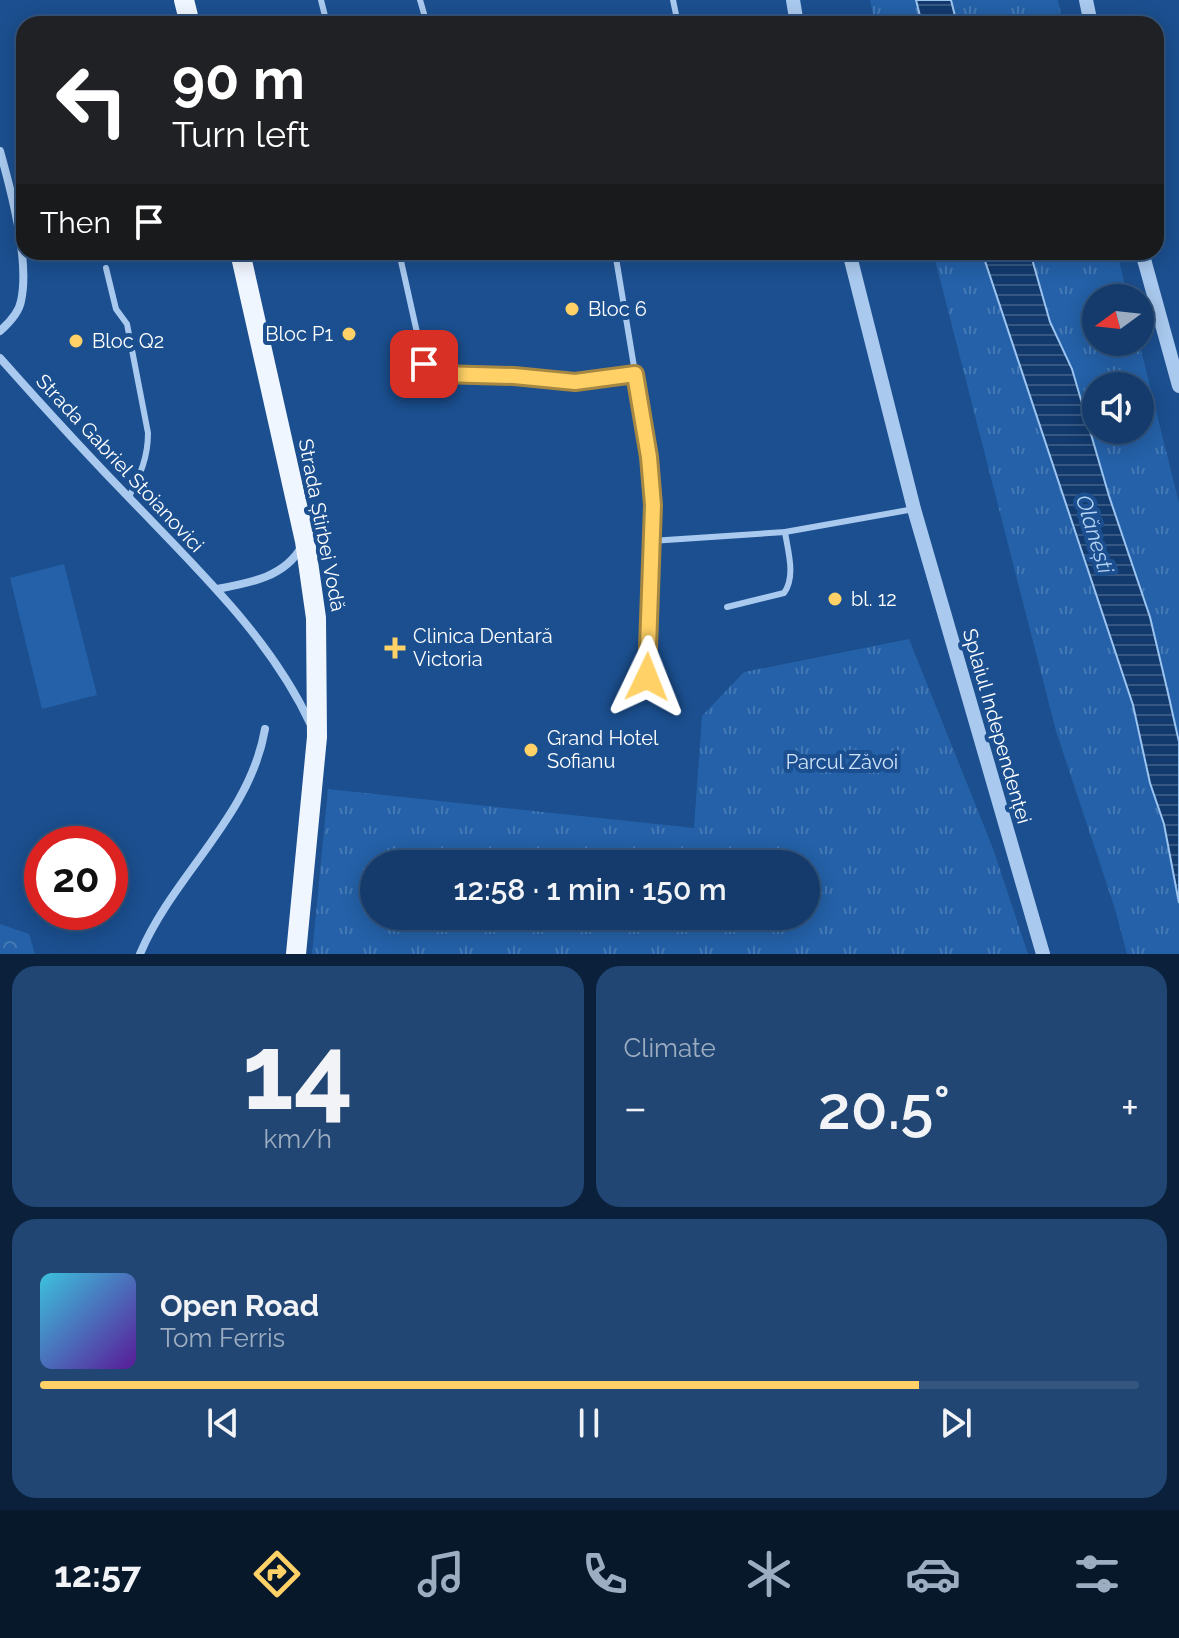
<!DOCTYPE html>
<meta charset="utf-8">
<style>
body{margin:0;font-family:Raleway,sans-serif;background:#214673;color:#f1f3f6;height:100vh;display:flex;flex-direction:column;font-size:30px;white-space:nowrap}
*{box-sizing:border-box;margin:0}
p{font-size:26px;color:#9dadc1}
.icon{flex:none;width:44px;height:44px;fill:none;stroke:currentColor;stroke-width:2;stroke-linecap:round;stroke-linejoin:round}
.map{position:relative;height:954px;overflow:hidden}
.sheet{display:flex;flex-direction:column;gap:12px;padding:12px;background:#0b203b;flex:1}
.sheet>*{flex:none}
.banner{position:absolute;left:16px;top:16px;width:1148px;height:244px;border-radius:24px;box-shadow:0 4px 20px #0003,0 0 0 2px #33557e;background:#202124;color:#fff;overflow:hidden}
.needle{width:52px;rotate:255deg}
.tools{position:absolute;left:1082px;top:284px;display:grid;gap:16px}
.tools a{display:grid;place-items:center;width:72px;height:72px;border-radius:50%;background:#143b6b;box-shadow:0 4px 20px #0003,0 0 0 2px #33557e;font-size:40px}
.speed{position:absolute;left:24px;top:826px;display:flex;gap:16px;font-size:40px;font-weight:700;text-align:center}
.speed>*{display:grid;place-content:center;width:104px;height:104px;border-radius:50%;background:#143b6b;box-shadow:0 4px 20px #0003,0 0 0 2px #33557e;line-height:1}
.speed .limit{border:12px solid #d22;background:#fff;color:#111}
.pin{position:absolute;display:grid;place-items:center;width:68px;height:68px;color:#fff;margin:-34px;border-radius:16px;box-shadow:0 4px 12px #0006}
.me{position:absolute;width:88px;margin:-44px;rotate:2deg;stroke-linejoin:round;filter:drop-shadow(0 0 6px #0008)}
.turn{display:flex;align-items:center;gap:28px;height:168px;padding:0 24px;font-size:36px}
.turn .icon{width:104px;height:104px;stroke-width:2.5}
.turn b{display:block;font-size:56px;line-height:68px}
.then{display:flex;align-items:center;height:76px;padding:0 24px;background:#0003;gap:16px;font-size:30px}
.big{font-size:60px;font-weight:600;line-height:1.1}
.sheet .card{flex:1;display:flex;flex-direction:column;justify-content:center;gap:12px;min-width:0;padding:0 28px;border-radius:24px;background:#214673}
.sheet .dial{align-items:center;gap:0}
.dial b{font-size:104px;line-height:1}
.song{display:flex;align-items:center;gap:24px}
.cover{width:96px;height:96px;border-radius:12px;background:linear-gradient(135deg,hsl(190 70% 55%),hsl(270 70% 35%))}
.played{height:8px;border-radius:4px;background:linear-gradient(90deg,#ffd166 80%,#33557e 80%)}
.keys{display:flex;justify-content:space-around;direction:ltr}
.heat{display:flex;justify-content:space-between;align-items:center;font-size:44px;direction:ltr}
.sheet .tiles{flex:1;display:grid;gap:12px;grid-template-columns:1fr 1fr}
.card:last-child{grid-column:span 2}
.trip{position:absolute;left:360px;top:850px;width:460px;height:80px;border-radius:40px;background:#143b6b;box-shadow:0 4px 20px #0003,0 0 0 2px #33557e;font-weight:600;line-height:80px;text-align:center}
.dock{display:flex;height:128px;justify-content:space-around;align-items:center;background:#08182b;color:#9dadc1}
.dock .icon{width:56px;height:56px}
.dock .selected{color:#ffd166}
.dock b{font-size:36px;color:#f1f3f6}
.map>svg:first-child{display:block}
</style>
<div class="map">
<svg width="1179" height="954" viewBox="0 0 1179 954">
<defs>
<pattern id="grass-tufts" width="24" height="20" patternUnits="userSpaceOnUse" patternTransform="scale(2)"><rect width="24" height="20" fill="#2461a8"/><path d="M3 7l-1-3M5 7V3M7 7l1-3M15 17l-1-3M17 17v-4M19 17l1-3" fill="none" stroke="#4579b5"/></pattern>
<pattern id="forest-crowns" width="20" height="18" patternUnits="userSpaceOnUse" patternTransform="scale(2)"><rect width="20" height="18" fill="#2461a8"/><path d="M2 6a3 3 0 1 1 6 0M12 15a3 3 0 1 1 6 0" fill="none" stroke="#4579b5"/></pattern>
<pattern id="water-rules" width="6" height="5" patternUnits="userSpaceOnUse" patternTransform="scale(2)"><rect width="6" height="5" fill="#123a6d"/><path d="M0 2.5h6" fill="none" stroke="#365883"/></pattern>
</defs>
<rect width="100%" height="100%" fill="#1b4f8f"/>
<g fill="url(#grass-tufts)" fill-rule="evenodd">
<path d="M870 0H916L922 24H875Z"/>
<path d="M951 0H1058L1063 24H957Z"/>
<path d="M933 252H982L1133 705 1150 783 1164 824 1175 881 1179 903V954H1127L1115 909 1056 731Z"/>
<path d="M1030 252H1117L1128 298H1096V342H1139L1179 503V742L1150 617 1109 496 1072 369 1050 322ZM1096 386H1140V430H1096Z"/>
<path d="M909 639 994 851 1028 954H312L328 789 694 828 702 716 744 672ZM806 864V916H374V864Z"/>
</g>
<path fill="url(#forest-crowns)" d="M0 924 29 934 35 954H0Z"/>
<path fill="#2461a8" d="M64 564 97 695 42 709 10 578Z"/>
<g fill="url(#water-rules)" stroke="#9cc4f0" stroke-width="2">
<path d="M916 0H951L957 24H922Z"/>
<path d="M982 252H1030L1050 322 1072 369 1109 496 1150 617 1168 693 1179 742V903L1164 824 1150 783 1133 705Z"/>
</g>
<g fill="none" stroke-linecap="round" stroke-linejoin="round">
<g stroke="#a9c9ee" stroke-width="6">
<path d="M321 0 327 24"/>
<path d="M420 0 427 24"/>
<path d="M673 0 678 24"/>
<path d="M399 252 424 364 429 371 440 374 514 376 575 382 635 374"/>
<path d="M615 252 649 457 653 505 647 677"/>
<path d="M106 268 116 309 127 324 148 433C148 458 140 475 129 497"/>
<path d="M651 541 785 532 914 509"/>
<path d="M727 607 784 593C796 576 788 552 785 532"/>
</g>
<g stroke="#a9c9ee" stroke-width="8">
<path d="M0 151C11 190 30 261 21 301 19 313 9 323 0 331"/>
<path d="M0 358C46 410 93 461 142 511 205 577 272 641 311 725"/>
<path d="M217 589C250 583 285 577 302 546"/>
<path d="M140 954C173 875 250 817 265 729"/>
</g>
<g stroke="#a9c9ee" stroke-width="14">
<path d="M793 0 797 24"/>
<path d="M1086 0 1091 24"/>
<path d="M849 252 914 509 1043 954"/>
<path d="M1142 252 1179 386"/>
</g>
<g stroke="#f0f6ff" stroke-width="20">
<path d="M184 0 190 24"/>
<path d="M240 252 305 541 316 618 317 737 296 954"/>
</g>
</g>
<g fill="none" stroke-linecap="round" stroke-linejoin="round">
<defs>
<path id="route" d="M424 364 429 371 440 374 514 376 575 382 635 374 649 457 653 505 647 677"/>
</defs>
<use href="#route" stroke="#a68842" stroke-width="20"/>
<use href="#route" stroke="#ffd166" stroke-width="14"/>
</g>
<g fill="#ffd166" stroke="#1b4f8f" stroke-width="3">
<circle cx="572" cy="309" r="8"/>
<circle cx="349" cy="334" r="8"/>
<circle cx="76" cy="341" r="8"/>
<circle cx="835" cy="599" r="8"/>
<path d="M391 636h8v8h8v8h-8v8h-8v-8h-8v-8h8z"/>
<circle cx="531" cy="750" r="8"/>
</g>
<g text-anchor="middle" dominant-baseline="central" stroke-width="8" stroke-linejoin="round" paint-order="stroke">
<g font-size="20" fill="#fff" stroke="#1b4f8f" text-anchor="start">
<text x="588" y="309">Bloc 6</text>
<text x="333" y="334" text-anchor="end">Bloc P1</text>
<text x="92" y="341">Bloc Q2</text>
<text x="851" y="599">bl. 12</text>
<text x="413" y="636">Clinica Dentară<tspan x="413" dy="23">Victoria</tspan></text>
<text x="547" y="738">Grand Hotel<tspan x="547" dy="23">Sofianu</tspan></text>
</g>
<g font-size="20" fill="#fff" stroke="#1b4f8f">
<text transform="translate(120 463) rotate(47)">Strada Gabriel Stoianovici</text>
<text transform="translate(322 525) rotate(79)">Strada Știrbei Vodă</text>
<text transform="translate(997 726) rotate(74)">Splaiul Independenței</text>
</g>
<g font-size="20" fill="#cfe3fa" stroke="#1b4f8f">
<text x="842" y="762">Parcul Zăvoi</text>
</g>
<g font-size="22" font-style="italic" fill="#b5d3f5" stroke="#1b4f8f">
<text transform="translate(1095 534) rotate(73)">Olănești</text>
</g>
</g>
</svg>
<div class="tools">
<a><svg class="needle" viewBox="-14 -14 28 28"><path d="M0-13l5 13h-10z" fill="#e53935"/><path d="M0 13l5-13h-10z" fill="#9dadc1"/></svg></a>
<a><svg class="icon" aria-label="sound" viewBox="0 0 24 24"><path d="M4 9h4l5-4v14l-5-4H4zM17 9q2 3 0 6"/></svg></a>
</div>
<div class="speed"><div class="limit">20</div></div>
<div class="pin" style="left:424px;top:364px;background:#d93025"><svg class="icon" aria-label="arrive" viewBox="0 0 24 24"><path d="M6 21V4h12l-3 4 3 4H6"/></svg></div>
<svg class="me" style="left:647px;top:677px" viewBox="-20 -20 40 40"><path d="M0-17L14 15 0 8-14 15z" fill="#ffd166" stroke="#fff" stroke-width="4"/></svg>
<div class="trip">12:58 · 1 min · 150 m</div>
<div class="banner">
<div class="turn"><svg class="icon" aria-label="left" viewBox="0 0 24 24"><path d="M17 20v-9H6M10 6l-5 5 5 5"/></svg><div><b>90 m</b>Turn left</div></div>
<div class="then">Then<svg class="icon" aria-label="arrive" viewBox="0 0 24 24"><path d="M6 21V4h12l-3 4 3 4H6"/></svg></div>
</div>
</div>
<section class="sheet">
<div class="tiles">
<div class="card dial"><b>14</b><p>km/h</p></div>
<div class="card"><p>Climate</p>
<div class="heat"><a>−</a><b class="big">20.5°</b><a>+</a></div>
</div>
<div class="card">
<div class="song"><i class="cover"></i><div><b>Open Road</b><p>Tom Ferris</p></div></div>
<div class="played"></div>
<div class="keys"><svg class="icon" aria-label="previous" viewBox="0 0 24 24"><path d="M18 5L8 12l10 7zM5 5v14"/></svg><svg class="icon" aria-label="pause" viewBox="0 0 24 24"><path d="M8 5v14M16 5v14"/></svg><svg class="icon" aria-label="next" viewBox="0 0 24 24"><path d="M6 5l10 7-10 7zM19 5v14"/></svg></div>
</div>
</div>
</section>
<nav class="dock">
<b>12:57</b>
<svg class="icon selected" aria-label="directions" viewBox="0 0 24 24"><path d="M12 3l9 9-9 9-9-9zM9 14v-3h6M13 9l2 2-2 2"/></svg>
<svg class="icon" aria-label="music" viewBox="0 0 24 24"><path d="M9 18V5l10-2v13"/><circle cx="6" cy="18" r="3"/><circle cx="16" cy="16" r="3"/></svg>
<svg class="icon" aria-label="phone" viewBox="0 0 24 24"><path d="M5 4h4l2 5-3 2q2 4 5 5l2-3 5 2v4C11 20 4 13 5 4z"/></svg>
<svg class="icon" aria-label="climate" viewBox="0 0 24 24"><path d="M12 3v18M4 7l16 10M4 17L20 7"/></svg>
<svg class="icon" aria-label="car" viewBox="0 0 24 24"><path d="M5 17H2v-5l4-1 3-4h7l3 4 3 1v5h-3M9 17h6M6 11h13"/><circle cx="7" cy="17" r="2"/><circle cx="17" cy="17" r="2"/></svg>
<svg class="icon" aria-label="filters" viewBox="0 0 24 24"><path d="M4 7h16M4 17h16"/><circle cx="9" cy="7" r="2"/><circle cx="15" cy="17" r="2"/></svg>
</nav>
